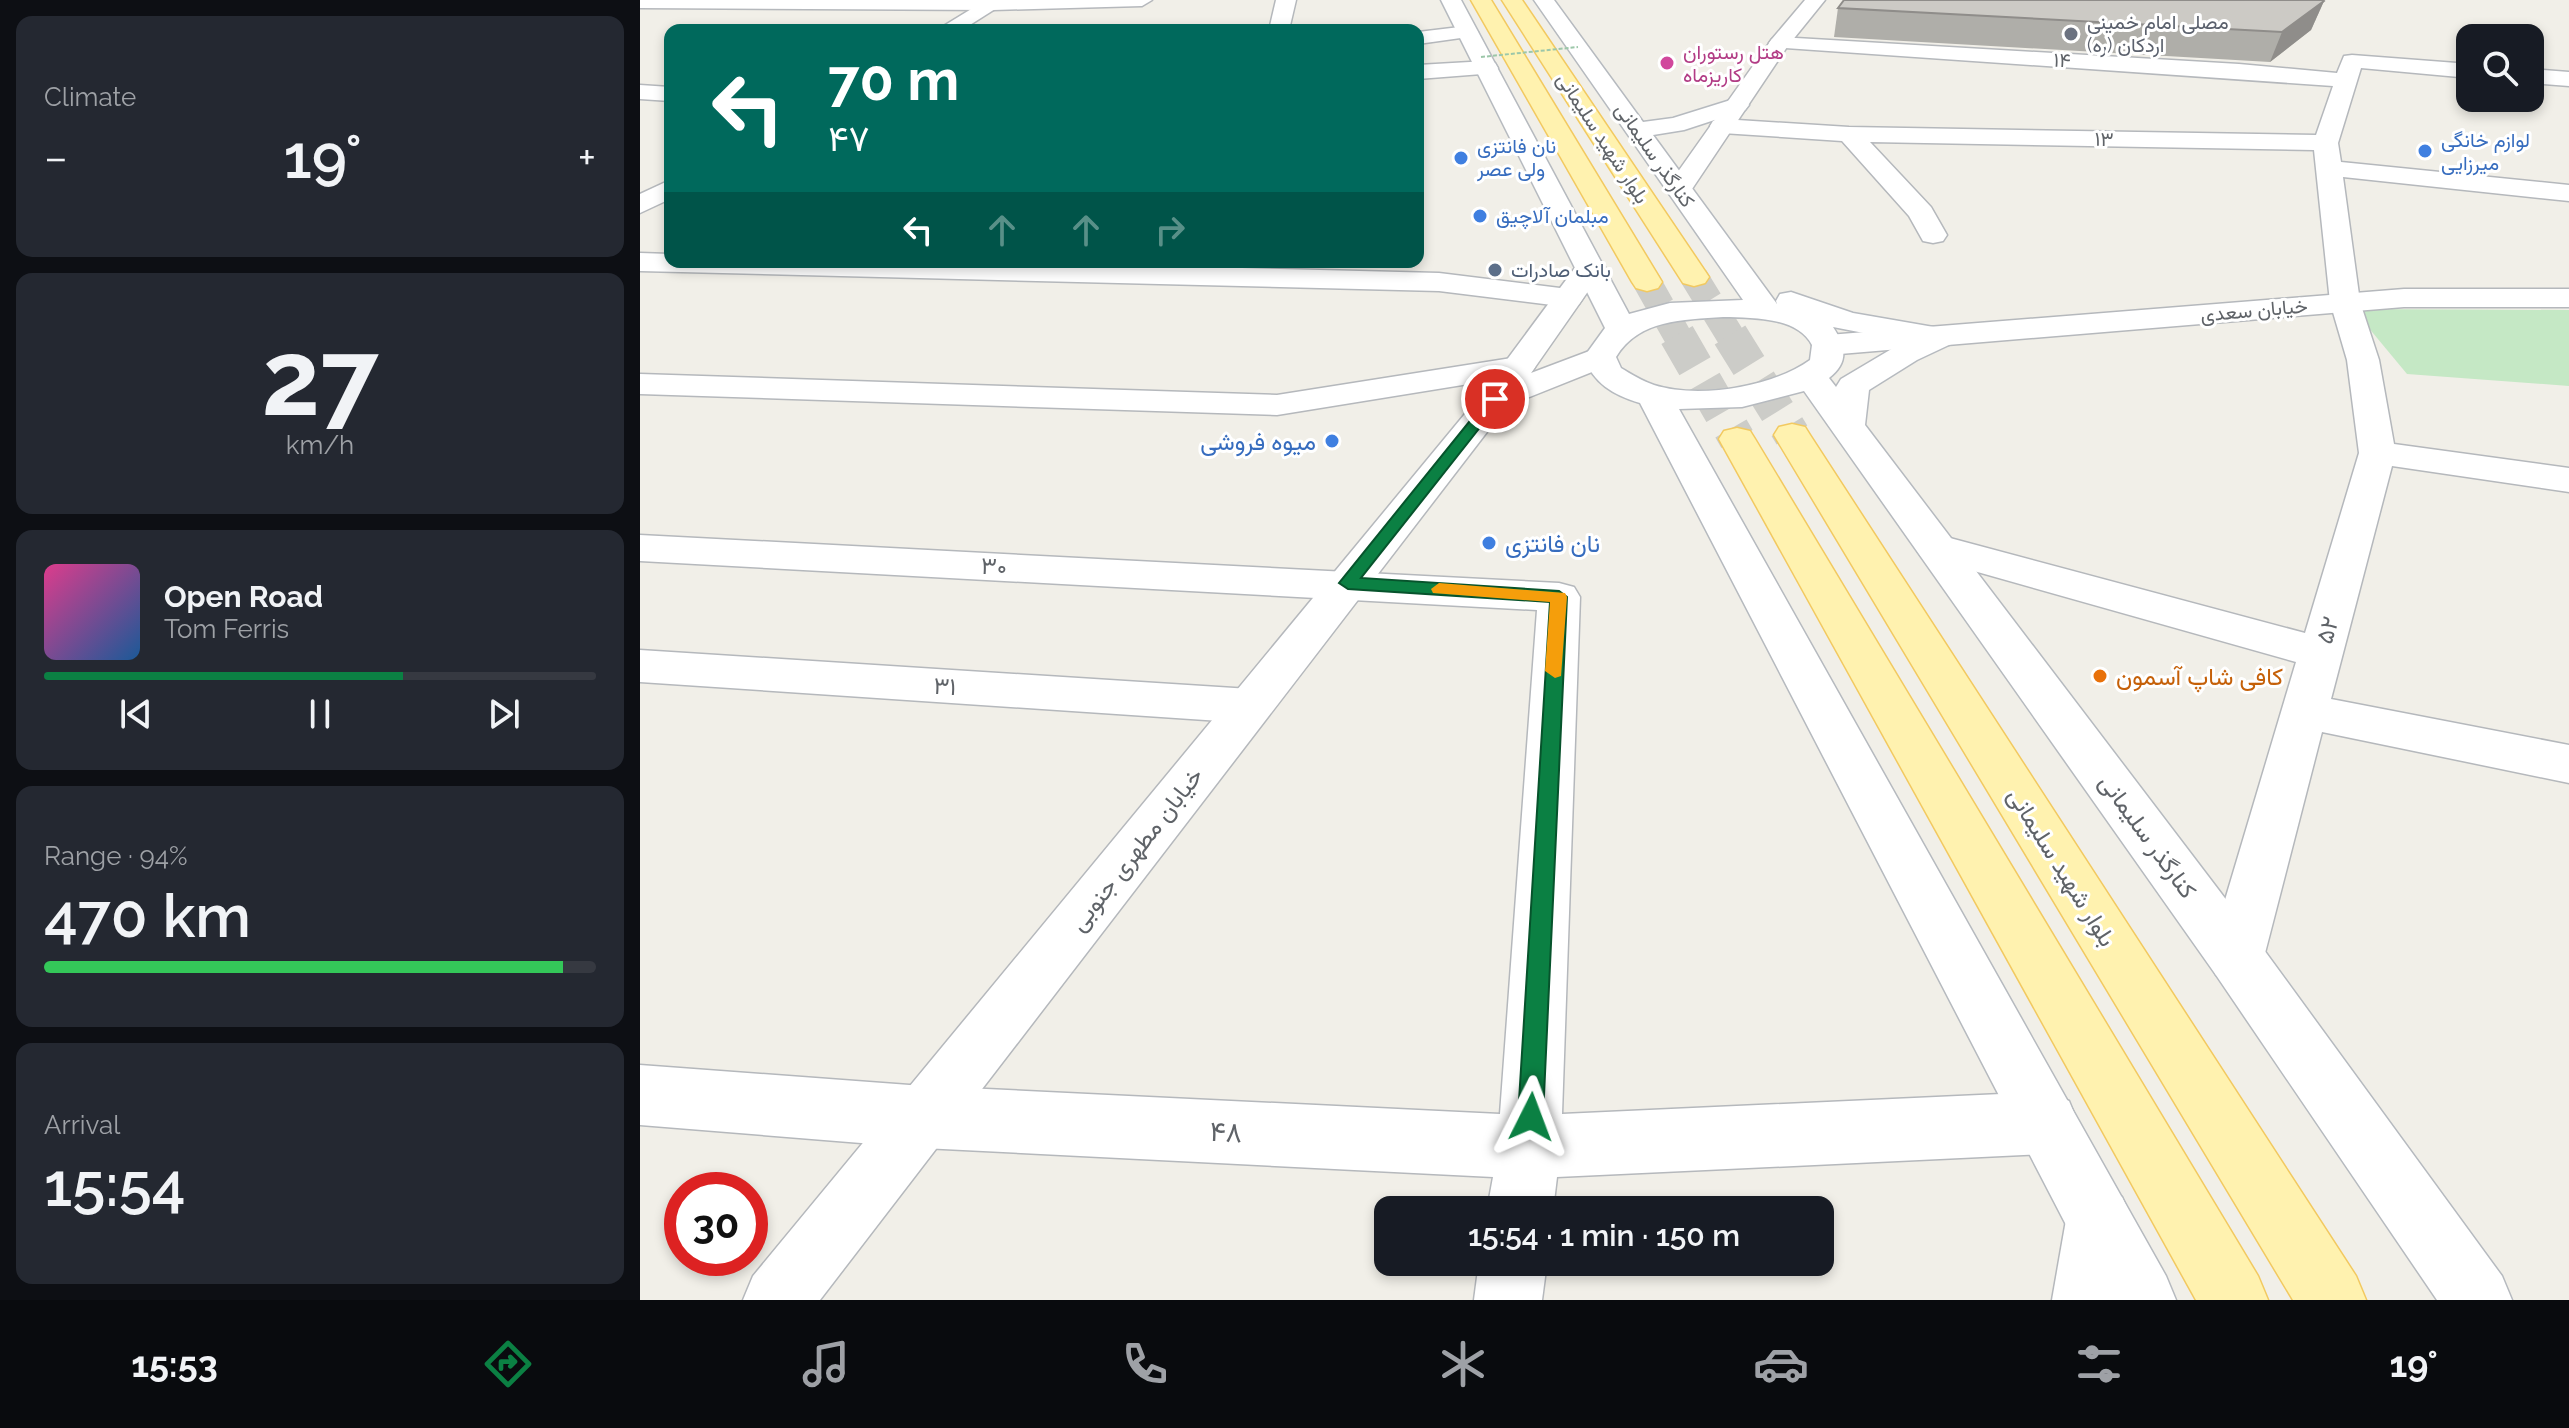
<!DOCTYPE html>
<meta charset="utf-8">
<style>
body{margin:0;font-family:Raleway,Vazirmatn,sans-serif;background:#242831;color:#f1f3f6;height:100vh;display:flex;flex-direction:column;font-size:30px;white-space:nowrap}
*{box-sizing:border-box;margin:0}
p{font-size:26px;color:#9ea1a6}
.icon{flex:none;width:44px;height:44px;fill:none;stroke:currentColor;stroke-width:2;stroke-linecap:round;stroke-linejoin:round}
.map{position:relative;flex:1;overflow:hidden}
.sheet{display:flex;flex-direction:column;gap:16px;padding:16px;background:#0d0f14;width:640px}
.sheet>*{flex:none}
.banner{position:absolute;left:24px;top:24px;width:760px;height:244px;border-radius:16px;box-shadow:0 4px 12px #0003;background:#00695c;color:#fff;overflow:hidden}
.fabs{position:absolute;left:1816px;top:24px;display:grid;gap:16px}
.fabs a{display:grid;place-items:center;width:88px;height:88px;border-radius:16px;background:#171b24;box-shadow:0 4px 12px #0003;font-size:40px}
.speed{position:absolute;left:24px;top:1172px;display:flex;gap:16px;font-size:40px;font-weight:700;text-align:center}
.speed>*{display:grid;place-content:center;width:104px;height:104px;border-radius:50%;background:#171b24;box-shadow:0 4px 12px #0003;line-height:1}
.speed .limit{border:12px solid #d22;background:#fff;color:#111}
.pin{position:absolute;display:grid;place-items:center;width:68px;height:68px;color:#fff;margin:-34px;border:4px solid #fff;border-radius:50%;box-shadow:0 2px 8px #0007}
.me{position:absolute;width:88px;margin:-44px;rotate:3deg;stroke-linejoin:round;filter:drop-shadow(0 0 6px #0008)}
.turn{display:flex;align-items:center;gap:28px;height:168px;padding:0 32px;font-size:36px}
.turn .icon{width:104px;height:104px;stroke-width:2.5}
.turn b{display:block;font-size:56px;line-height:68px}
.lanes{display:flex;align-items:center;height:76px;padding:0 32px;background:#0003;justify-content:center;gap:40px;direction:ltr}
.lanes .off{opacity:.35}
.big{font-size:60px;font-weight:600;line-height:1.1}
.sheet .tile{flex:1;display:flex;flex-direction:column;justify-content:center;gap:12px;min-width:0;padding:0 28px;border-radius:16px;background:#242831}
.sheet .dial{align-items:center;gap:0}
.dial b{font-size:104px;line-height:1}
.song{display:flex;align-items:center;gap:24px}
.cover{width:96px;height:96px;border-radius:12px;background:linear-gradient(135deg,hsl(330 70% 55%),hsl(210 70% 35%))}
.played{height:8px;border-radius:4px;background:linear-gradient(90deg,#0b8043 65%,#363941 65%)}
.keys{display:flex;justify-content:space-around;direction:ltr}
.heat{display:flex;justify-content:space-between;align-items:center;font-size:44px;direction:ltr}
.charge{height:12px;border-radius:6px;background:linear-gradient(90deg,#34c759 94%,#363941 0)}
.trip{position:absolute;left:734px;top:1196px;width:460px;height:80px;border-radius:16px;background:#171b24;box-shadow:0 4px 12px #0003;font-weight:600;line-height:80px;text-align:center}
.tab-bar{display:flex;height:128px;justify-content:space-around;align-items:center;background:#090b0e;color:#9ea1a6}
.tab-bar .icon{width:56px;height:56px}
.tab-bar .selected{color:#0b8043}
.tab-bar b{font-size:36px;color:#f1f3f6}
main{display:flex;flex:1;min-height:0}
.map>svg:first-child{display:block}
</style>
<main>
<section class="sheet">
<div class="tile"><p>Climate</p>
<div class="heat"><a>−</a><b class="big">19°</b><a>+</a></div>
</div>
<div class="tile dial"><b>27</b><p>km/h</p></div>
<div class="tile">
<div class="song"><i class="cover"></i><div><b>Open Road</b><p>Tom Ferris</p></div></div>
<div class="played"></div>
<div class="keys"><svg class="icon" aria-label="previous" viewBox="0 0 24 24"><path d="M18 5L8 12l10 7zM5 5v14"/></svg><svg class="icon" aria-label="pause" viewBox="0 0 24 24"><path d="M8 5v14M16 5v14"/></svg><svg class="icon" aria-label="next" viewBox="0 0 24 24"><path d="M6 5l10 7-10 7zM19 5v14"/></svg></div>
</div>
<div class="tile"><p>Range · 94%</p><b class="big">470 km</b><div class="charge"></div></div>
<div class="tile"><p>Arrival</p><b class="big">15:54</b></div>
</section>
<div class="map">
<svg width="1929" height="1300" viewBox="0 0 1929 1300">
<rect width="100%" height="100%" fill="#f1efe8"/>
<path fill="#c5e8c5" d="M1713 309 1929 310V386L1767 374Z"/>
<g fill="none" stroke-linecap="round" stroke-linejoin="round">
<g stroke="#ccccc8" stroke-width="28" stroke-dasharray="28 14" stroke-linecap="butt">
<path d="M1054 277 1091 337"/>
<path d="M1007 282 1038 337"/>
</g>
<g stroke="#ccccc8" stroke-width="36" stroke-dasharray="36 18" stroke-linecap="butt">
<path d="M1037 335 1097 439"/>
<path d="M1090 335 1152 435"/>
</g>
<defs>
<g id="minor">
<path d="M0 0H512L502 6 353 10 0 8Z"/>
<path d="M636 0H656L649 30H629Z"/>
<path d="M828 26 838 32 835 36 778 44V32Z"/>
<path d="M1139 37 1599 64 1697 73 1704 56 1712 55 1830 64V78L1721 68 1698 143 1701 162 1929 185V201L1703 177 1720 302 1739 360 1754 444 1929 468V492L1752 466 1691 699 1929 745V783L1682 732 1624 957 1616 975 1596 982 1576 975 1568 957 1656 662 1281 556 1275 547 1281 538 1295 534 1665 633 1719 453 1707 360 1690 302 1674 150 1230 142 1291 207 1307 235 1303 241 1293 243 1283 241 1269 216 1202 141 1082 133 1073 131 1070 126 1073 121 1082 119 1209 127 1676 135 1693 86 1132 47 1129 43 1132 39Z"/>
<path d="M847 61 855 63 858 68 855 73 778 79V65Z"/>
<path d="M1890 69 1929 72V86L1890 83Z"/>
<path d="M0 85 30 87V101L0 99Z"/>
<path d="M0 253 30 254V262H355L799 273 928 289 939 292 943 298 939 304 928 307 799 291 0 271Z"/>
<path d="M878 357 890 360 895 367 890 374 637 415 0 394V374L637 395Z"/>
<path d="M0 535 919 583 934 587 940 597 922 1114 1407 1092 1429 1101 1438 1123 1429 1145 1407 1154 917 1177 913 1210H847L853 1177 283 1148 0 1125V1065L283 1086 860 1114 897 610 0 561Z"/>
<path d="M0 650 610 689 626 694 633 706 626 718 610 723 0 682Z"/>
<path d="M1459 1187 1482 1197 1492 1220 1480 1300H1412L1426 1220 1436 1197Z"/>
<path d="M839 1262H907L902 1300H834Z"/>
</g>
<g id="tertiary">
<path d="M346 0H360L363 4 322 30H297Z"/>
<path d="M1165 0H1185L1147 47 1048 195H1030L1026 189 1030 183 1132 39Z"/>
<path d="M30 180V199L0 213V194Z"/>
<path d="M950 258 960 261 965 267 891 373 960 347 972 350 976 357 972 364 867 406 180 1300H103L113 1276 843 392 940 261Z"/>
<path d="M1764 289H1929V307H1764L1188 355 1177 352 1172 345 1177 338 1188 335Z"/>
</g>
<path id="secondary" d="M801 0H821L989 314 1030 303 1103 300 894 0H914L1003 122 1033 118 1097 98 1105 100 1109 105 1105 110 1044 130 1013 135 1137 304 1136 301 1140 294 1151 292 1213 313 1311 330 1316 337 1311 344 1277 360 1229 390 1225 425 1616 939 1862 1276 1872 1300H1797L1576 975 1164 391 1102 407 1039 409 1526 1276 1536 1300H1465L1000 403C973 395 953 383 944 357L965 328ZM1083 317C1110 318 1157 316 1172 345L1170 360C1132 387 1059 399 1014 385 1002 381 991 374 981 368L976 357C999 319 1043 320 1083 317ZM1193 327 1265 341 1201 379 1196 387 1189 378C1209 363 1206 346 1193 327Z"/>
<g id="primary">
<path d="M831 0H851L1022 282 1018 288 1007 291 996 288 992 282Z"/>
<path d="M862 0H882L1069 277 1065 283 1054 286 1043 283Z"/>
<path d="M1152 424 1165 427 1170 435 1716 1276 1726 1300H1653L1134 435 1139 427Z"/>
<path d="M1097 428 1110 431 1115 439 1618 1276 1628 1300H1556L1079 439 1084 431Z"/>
</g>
</defs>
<use href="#minor" stroke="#b5b8bc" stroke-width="3"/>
<use href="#tertiary" stroke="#b5b8bc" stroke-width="3"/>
<use href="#secondary" stroke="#b6babf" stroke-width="3"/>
<use href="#primary" stroke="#f2c960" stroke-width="3"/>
<use href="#minor" fill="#fff" fill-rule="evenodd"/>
<use href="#tertiary" fill="#fff" fill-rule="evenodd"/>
<use href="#secondary" fill="#fff" fill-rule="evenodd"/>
<use href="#primary" fill="#fff2af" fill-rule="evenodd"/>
<path stroke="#9cc7a9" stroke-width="2" stroke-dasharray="4 2" stroke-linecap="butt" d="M841 57 938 47"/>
</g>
<path fill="#afaea9" d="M1684 1 1671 30 1630 62 1194 37 1198 8Z"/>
<path fill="#8f8d8a" d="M1684 1 1671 30 1630 62 1642 32Z"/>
<path fill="#cccac5" stroke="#8f8d8a" stroke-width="2" d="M1204 0H1683L1684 1 1642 32 1198 8Z"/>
<path fill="#0b8043" stroke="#07532c" stroke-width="2" d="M855 395 862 399 860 402 721 578 919 591 927 597 903 1117 900 1126 891 1130 882 1126 878 1117 910 602 708 589 699 583 850 396Z"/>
<path fill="#f59e0b" d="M799 583 925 593 927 597 921 676 915 678 905 671 910 602 793 593 791 589Z"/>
<circle fill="#6b7280" stroke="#fff" stroke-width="3" cx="1431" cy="34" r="8"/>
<circle fill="#d1479c" stroke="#fff" stroke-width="3" cx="1027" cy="63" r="8"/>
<g fill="#3f7fe0" stroke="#fff" stroke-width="3">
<circle cx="1785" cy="151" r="8"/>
<circle cx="821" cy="158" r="8"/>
<circle cx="840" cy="216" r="8"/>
<circle cx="692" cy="441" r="8"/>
<circle cx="849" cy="543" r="8"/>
</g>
<circle fill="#5c6f8a" stroke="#fff" stroke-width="3" cx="855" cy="270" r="8"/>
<circle fill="#e8710a" stroke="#fff" stroke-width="3" cx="1460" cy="676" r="8"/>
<g text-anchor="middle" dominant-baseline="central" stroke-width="6" stroke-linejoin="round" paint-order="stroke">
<g font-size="20" fill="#5b616d" stroke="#fff" text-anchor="start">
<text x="1447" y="22">مصلی امام خمینی<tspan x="1447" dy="23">(ره) اردکان</tspan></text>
</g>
<g font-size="20" fill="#b23c85" stroke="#fff" text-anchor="start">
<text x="1043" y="52">هتل رستوران<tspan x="1043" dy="23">کاریزماه</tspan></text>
</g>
<g font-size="20" fill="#5f6368" stroke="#fff">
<text transform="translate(1422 60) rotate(4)">۱۴</text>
<text transform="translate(963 138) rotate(57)">بلوار شهید سلیمانی</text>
<text transform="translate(1464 139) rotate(1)">۱۳</text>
<text transform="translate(1015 155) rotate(55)">کنارگذر سلیمانی</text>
<text transform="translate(1614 310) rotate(-5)">خیابان سعدی</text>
</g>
<g font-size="20" fill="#366cbe" stroke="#fff" text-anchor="start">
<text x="1801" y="140">لوازم خانگی<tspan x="1801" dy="23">میرزایی</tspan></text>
<text x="837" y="146">نان فانتزی<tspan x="837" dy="23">ولی عصر</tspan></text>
<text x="856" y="216">مبلمان آلاچیق</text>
</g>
<g font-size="20" fill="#4e5e75" stroke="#fff" text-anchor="start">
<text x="871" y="270">بانک صادرات</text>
</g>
<g font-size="24" fill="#366cbe" stroke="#fff" text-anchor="end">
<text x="676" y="441">میوه فروشی</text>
<text x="865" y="543" text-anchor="start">نان فانتزی</text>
</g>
<g font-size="24" fill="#5f6368" stroke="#fff">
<text transform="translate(354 566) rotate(3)">۳۰</text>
<text transform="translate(1687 630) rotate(-74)">۵۲</text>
<text transform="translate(305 686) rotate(4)">۳۱</text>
<text transform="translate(1508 836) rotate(54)">کنارگذر سلیمانی</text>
<text transform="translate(496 849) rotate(-52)">خیابان مطهری جنوبی</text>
<text transform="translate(1422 867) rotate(58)">بلوار شهید سلیمانی</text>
</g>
<g font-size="24" fill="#c56008" stroke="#fff" text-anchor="start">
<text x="1476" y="676">کافی شاپ آسمون</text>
</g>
<g font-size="28" fill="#5f6368" stroke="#fff">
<text transform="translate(586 1132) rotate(3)">۴۸</text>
</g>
</g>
</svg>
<div class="fabs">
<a><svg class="icon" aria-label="search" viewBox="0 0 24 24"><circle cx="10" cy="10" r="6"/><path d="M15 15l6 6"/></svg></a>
</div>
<div class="speed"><div class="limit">30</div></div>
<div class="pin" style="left:855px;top:399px;background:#d93025"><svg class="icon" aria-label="arrive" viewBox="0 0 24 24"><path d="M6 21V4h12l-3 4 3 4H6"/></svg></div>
<svg class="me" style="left:891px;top:1117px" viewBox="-20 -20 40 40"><path d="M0-17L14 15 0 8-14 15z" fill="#0b8043" stroke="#fff" stroke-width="4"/></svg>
<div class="trip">15:54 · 1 min · 150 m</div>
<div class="banner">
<div class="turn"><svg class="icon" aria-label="left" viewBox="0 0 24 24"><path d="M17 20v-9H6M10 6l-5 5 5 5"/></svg><div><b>70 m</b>۴۷</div></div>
<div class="lanes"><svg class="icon" aria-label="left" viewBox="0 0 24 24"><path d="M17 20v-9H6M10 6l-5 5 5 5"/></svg><svg class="icon off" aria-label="ahead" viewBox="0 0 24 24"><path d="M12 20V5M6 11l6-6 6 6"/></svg><svg class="icon off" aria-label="ahead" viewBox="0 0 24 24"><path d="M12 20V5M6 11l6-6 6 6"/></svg><svg class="icon off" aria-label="right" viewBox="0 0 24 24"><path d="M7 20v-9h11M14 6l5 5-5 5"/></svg></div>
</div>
</div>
</main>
<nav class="tab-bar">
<b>15:53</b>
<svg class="icon selected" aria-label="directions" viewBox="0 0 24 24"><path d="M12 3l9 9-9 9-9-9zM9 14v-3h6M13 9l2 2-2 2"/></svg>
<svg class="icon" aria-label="music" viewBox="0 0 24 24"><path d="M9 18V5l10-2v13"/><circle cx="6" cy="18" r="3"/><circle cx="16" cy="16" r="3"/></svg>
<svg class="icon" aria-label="phone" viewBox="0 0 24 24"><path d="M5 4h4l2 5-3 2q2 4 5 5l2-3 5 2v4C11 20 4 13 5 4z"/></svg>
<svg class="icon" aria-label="climate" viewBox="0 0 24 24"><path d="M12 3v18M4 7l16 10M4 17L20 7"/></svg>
<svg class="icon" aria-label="car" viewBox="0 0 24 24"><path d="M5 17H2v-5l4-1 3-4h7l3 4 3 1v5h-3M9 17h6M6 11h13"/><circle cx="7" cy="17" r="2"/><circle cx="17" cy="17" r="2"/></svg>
<svg class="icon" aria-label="filters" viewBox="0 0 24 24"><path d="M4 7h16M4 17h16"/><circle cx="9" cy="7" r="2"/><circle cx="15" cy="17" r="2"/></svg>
<b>19°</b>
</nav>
